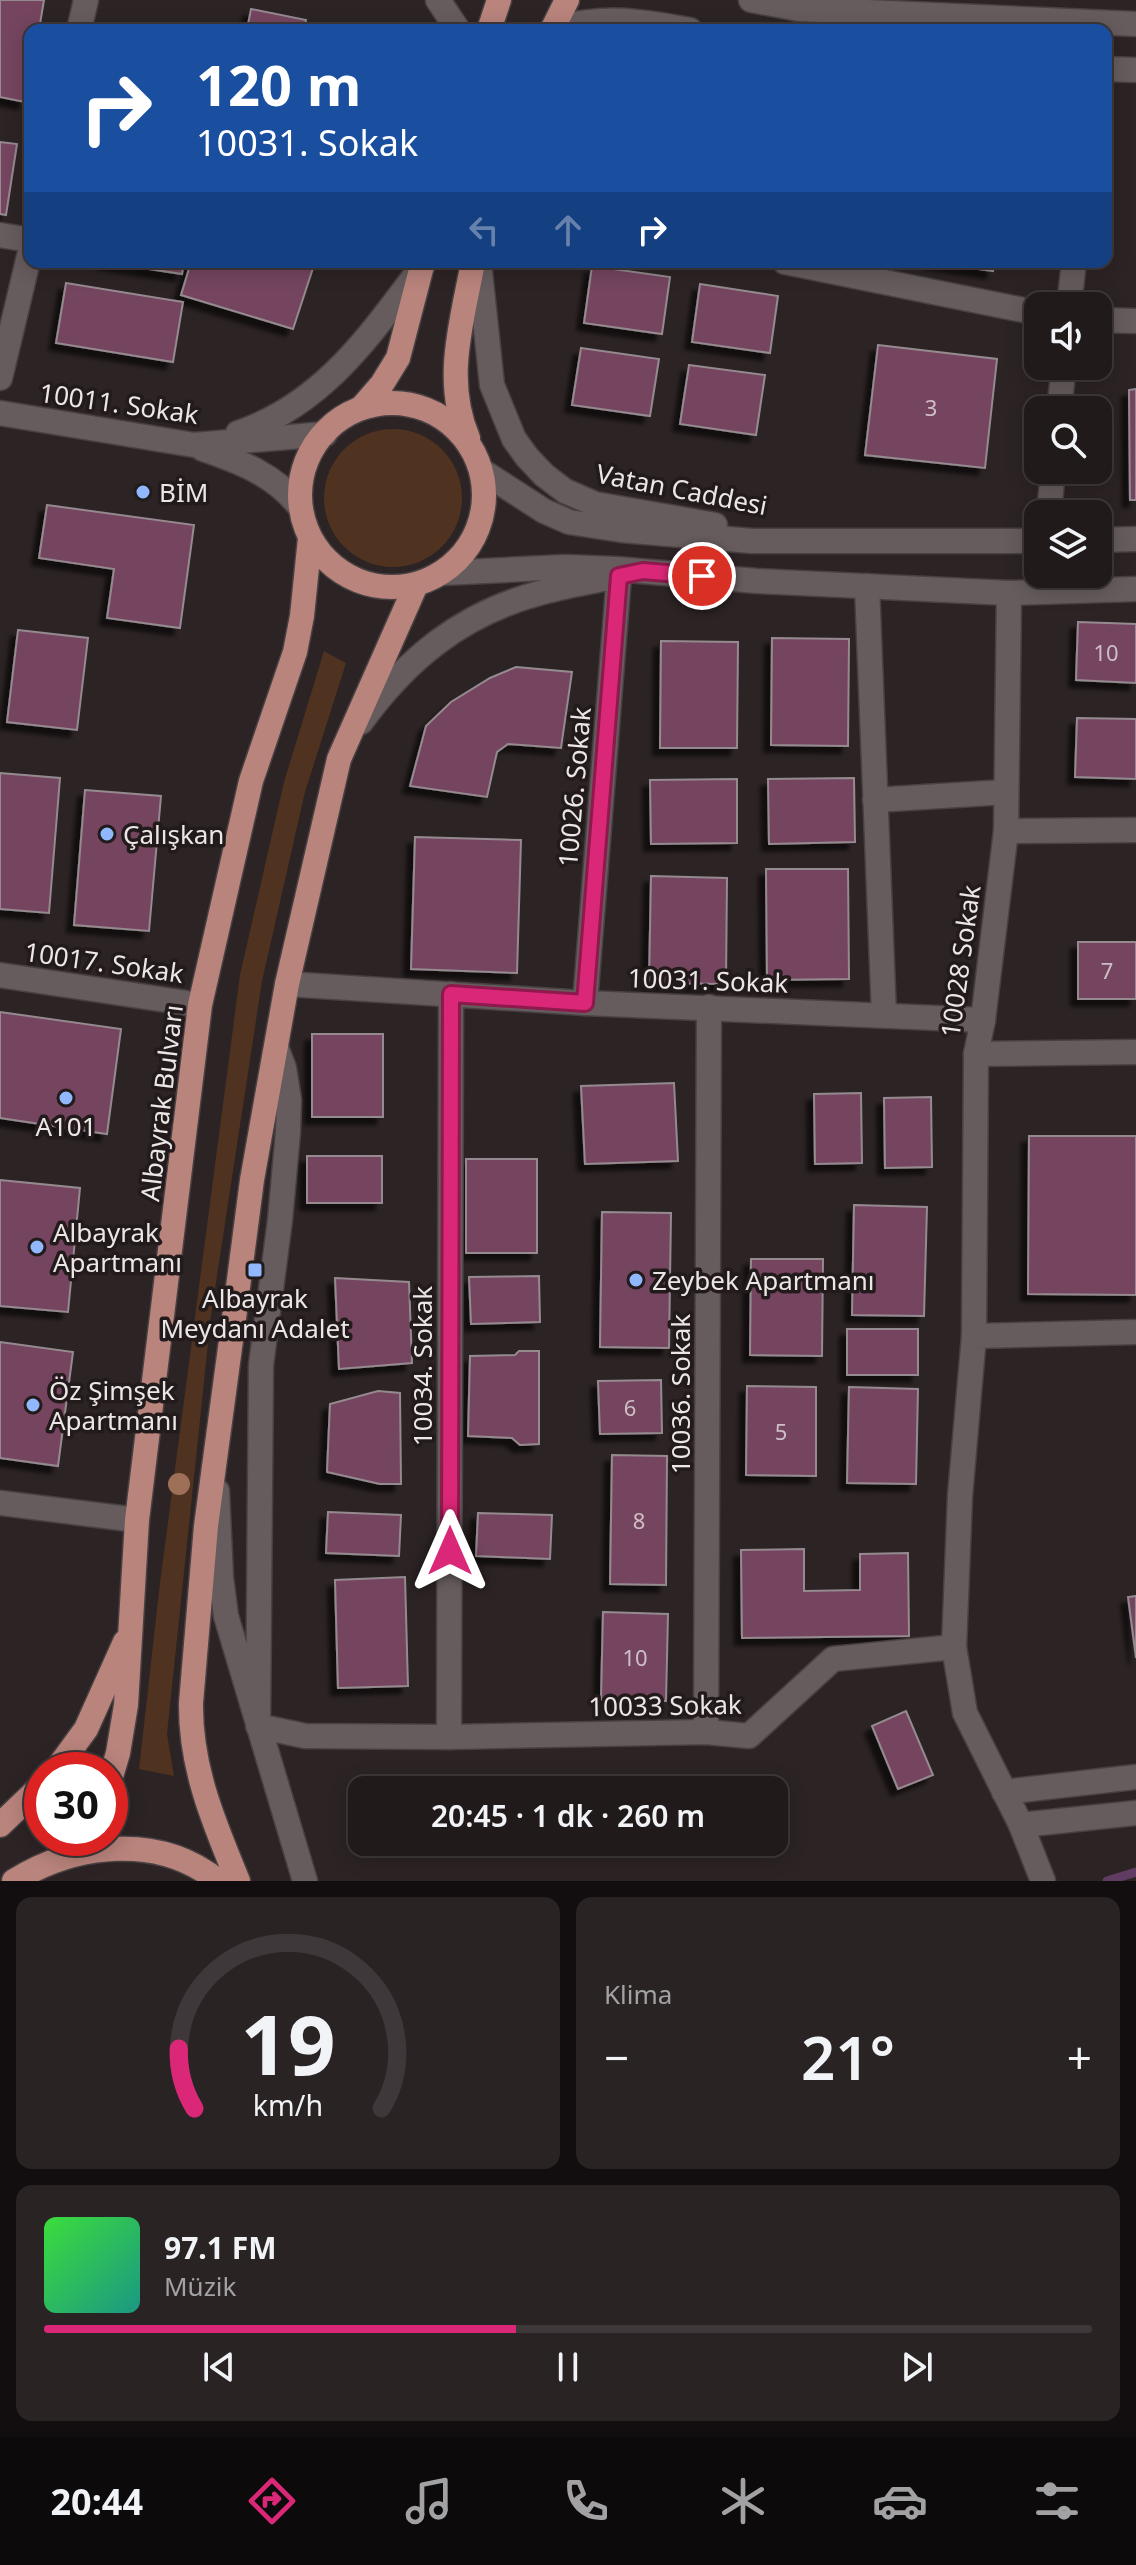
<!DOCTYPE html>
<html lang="tr">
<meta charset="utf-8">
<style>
body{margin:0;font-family:"Noto Sans",sans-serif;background:#292324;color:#f1f3f6;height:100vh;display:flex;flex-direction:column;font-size:30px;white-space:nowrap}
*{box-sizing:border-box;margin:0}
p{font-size:26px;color:#a2a1a3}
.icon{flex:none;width:44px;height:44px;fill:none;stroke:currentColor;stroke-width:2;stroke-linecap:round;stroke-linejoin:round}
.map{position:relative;height:1881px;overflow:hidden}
.details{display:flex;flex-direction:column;gap:16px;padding:16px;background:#120e0f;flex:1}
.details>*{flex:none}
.top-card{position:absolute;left:24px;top:24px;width:1088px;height:244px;border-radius:16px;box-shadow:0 4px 20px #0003,0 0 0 2px #3e383a;background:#1a4fa0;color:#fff;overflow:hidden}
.buttons{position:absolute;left:1024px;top:292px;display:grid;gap:16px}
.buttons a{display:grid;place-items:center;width:88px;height:88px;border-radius:16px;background:#211a1b;box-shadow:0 4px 20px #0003,0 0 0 2px #3e383a;font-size:40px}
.speed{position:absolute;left:24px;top:1752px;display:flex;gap:16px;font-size:40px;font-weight:700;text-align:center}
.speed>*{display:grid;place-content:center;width:104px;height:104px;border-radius:50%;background:#211a1b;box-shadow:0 4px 20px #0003,0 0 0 2px #3e383a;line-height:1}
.speed .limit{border:12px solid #d22;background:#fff;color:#111}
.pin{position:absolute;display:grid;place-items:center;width:68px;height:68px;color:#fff;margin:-34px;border:4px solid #fff;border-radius:50%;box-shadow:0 2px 8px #0007}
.me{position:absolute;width:88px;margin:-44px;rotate:0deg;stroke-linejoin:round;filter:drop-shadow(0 0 6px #0008)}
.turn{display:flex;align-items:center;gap:28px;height:168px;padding:0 40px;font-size:36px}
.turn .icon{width:104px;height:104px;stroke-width:2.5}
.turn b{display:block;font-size:56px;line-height:68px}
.lanes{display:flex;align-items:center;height:76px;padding:0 40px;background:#0003;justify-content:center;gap:40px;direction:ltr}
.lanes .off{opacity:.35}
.big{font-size:60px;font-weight:600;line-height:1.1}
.details .card{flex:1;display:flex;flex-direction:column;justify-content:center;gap:12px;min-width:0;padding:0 28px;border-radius:16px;background:#292324}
.details .dial{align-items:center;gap:0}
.dial svg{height:208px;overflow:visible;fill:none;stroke:#3e383a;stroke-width:7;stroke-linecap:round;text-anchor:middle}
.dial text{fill:#f1f3f6;stroke:none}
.song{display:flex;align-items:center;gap:24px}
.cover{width:96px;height:96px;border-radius:12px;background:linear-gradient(135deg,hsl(120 70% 55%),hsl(170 70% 35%))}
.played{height:8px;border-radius:4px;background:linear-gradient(90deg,#db2777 45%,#3e383a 45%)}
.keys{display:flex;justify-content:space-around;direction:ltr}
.heat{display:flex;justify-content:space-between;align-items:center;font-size:44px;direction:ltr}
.details .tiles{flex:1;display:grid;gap:16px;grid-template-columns:1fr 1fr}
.card:last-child{grid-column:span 2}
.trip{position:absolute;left:348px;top:1776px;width:440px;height:80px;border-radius:16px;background:#211a1b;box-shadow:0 4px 20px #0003,0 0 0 2px #3e383a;font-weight:600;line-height:80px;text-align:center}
.tab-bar{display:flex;height:128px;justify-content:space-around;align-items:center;background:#0d0a0b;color:#a2a1a3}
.tab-bar .icon{width:56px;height:56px}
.tab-bar .active{color:#db2777}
.tab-bar b{font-size:36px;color:#f1f3f6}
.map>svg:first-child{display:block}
</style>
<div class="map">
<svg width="1136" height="1881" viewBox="0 0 1136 1881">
<defs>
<filter id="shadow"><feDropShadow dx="-7" dy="7" stdDeviation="2" flood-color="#0009"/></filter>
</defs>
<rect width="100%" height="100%" fill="#2c2324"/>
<g fill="#503220">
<circle cx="393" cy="498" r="69"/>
<path d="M324 651 346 663 305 792 262 981 211 1315 167 1734 174 1776 139 1769 160 1583 240 975 284 782Z"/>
</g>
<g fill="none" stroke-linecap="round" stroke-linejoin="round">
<path stroke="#613c62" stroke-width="9" d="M1107 1881 1136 1872"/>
</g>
<g fill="#75445e" stroke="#948a8f" stroke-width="2" filter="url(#shadow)">
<path d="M0 0H44L39 30H30V76L25 102 0 97Z"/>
<path d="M251 9 306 20 304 30H247Z"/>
<path d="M0 142 17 144 6 215 0 214Z"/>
<path d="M103 262H184L182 274Z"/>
<path d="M191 262H315L293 329 181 295Z"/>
<path d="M930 262H994L993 271Z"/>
<path d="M592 266 670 277 662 334 584 323Z"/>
<path d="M66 283 183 302 173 362 56 343Z"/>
<path d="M700 284 778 296 770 353 692 342Z"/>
<path d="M878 345 997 359 985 468 865 455Z"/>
<path d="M581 348 659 359 650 416 572 405Z"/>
<path d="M689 365 765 375 756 435 680 424Z"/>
<path d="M1136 389V500H1130L1129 390Z"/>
<path d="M47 505 194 525 180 628 107 618 114 569 39 558Z"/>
<path d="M1078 622 1136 624V683L1076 680Z"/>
<path d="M18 630 88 638 77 730 7 722Z"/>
<path d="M772 638 849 639 848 746 771 745Z"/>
<path d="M661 641 738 642 737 748H660Z"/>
<path d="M516 667 572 672 561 748 508 744 497 752 487 797 410 786 426 726 451 702 490 678Z"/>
<path d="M1077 718 1136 719V779L1075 777Z"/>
<path d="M0 773 60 778 49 913 0 909Z"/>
<path d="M854 778 855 842 769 844 768 779Z"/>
<path d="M737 779V843L651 844 650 780Z"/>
<path d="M85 790 161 796 149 931 74 925Z"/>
<path d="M415 837 521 840 517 973 411 969Z"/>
<path d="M766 869H848L849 979 767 980Z"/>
<path d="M651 876 727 878 726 984 649 983Z"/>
<rect x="1078" y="942" width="58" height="57"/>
<path d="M0 1012 121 1029 107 1134 0 1118Z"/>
<rect x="312" y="1034" width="71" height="83"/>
<path d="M674 1083 678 1161 585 1164 581 1086Z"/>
<path d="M861 1093 862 1163 815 1164 814 1094Z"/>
<path d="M931 1097 932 1167 885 1168 884 1098Z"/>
<path d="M1029 1136H1136V1295L1028 1294Z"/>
<rect x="307" y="1156" width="75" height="47"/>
<rect x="466" y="1159" width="71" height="94"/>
<path d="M0 1180 80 1188 68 1312 0 1306Z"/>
<path d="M854 1205 927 1207 924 1316 852 1315Z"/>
<path d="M602 1212 671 1213 669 1348 600 1347Z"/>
<path d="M751 1259H823L822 1356 750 1355Z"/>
<path d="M539 1276 540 1322 471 1324 469 1277Z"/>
<path d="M335 1278 409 1282 412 1363 339 1369Z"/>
<rect x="847" y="1329" width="71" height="46"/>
<path d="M0 1342 73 1352 58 1466 0 1458Z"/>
<path d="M519 1351H539V1444L520 1445 512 1438 468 1436 470 1356 515 1355Z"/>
<path d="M661 1380 662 1433 600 1434 598 1381Z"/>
<path d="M747 1386 816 1387V1476L746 1475Z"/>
<path d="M849 1387 918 1389 916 1484 847 1483Z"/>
<path d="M378 1391 400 1393 401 1484H380L327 1472 330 1404Z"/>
<path d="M612 1455 667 1456 666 1585 610 1584Z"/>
<path d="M328 1512 401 1515 399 1556 326 1553Z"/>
<path d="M478 1513 552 1515 550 1559 476 1556Z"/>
<path d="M804 1549V1591L860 1590V1554L908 1553 909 1636 742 1638 741 1550Z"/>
<path d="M405 1577 408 1686 338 1688 335 1580Z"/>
<path d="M1136 1596V1658L1128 1597Z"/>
<path d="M603 1612 668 1614 666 1701 601 1700Z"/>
<path d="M906 1711 933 1775 898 1789 872 1726Z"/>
</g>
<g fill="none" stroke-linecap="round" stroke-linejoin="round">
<defs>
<g id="minor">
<path d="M438 0 458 30"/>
<path d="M751 0 799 9 1136 24"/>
<path d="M553 28C609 16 635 20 690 30"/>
<path d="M79 30 86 0"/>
<path d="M1106 69 1136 70"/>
<path d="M0 235 30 240"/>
<path d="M479 262 492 385 514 439 527 457 544 475 565 491 595 504 715 525"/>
<path d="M785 262 1038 313"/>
<path d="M1069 306 1074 262"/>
<path d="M1098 320 1136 321"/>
<path d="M0 378 30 252"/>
<path d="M1059 410 1064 366"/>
<path d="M0 413 194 445 325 434"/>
<path d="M238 433C324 404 370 335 423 265"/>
<path d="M203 449C241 462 275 475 300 507"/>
<path d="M482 471 544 511 569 522 621 530 752 541H1038"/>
<path d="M1049 514 1053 470"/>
<path d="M1098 540 1136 539"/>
<path d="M443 573 565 567 616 569 757 581 1009 593 1136 589"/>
<path d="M867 586 884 1015"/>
<path d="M361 722C406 660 460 615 536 594 559 587 584 583 608 578"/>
<path d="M875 800 1006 792"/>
<path d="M1006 831 1136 830"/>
<path d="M0 975 200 1005"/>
<path d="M287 984 585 1003 983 1020"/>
<path d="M585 1003 619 576"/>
<path d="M276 1047 284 1068 289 1100 288 1132 280 1220 261 1365 258 1726 305 1736 449 1737 706 1732 749 1736 833 1659 954 1647 960 1496 974 1336 1136 1332"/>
<path d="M976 1054 1136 1052"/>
<path d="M974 1336 976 1054 983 1020 1006 831 1009 593"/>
<path d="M217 1491 221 1578 226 1616 305 1881"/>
<path d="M0 1503 137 1520"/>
<path d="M954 1647 965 1713 1021 1825 1043 1881"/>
<path d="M706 1732 709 1007"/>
<path d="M449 1737 451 994"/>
<path d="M1004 1792 1136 1777"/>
<path d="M1021 1825 1136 1813"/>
</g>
<g id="major">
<path d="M489 30 499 0"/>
<path d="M552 30 567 0"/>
<circle cx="392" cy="495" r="92"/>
<path d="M362 407 382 384 398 358 423 262"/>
<path d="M468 438C443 380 462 322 473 262"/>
<path d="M56 1770 86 1729 125 1642"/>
<path d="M110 1780 118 1753 126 1705 137 1520 200 1005 251 781 295 652 302 616 310 538"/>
<path d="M0 1825 42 1785"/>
<path d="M14 1881C75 1843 159 1833 218 1881"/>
<path d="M238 1881C214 1823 190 1767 191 1703L206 1526 234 1318 252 1180 287 984 339 759 416 585"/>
</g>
</defs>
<use href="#minor" stroke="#484042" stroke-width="27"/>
<use href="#major" stroke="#484042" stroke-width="27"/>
<use href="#minor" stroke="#665c5d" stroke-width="24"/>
<use href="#major" stroke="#b9847c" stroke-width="24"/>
</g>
<circle fill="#9e7058" cx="179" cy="1484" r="11"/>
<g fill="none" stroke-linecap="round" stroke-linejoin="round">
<defs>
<path id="route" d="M450 1551 451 994 585 1003 619 576 643 571 702 576"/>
</defs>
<use href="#route" stroke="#8e194d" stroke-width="20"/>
<use href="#route" stroke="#db2777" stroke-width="14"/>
</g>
<g fill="#91b8fd" stroke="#221a1b" stroke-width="3">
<circle cx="143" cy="492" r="8"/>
<circle cx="107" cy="834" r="8"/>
<circle cx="66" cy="1098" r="8"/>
<circle cx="37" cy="1247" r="8"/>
<rect x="247" y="1262" width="16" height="16" rx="4"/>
<circle cx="636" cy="1280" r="8"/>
<circle cx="33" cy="1405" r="8"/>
</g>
<g text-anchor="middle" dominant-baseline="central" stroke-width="7" stroke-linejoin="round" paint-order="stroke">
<g font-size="22" fill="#cebec5">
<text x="931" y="407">3</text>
<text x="1106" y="652">10</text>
<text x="1107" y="970">7</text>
<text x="630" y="1407">6</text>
<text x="781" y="1431">5</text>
<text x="639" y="1520">8</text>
<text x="635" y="1657">10</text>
</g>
<g font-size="26" fill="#ece6e7" stroke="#221a1b">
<text transform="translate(119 403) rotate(8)">10011. Sokak</text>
<text transform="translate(682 489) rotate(11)">Vatan Caddesi</text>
<text transform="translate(574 787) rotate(-85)">10026. Sokak</text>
<text transform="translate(960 961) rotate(-82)">10028 Sokak</text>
<text transform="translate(104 962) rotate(8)">10017. Sokak</text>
<text transform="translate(708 980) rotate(2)">10031. Sokak</text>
<text transform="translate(161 1103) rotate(-83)">Albayrak Bulvarı</text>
<text transform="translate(422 1366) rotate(-90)">10034. Sokak</text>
<text transform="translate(680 1394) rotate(-90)">10036. Sokak</text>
<text transform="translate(665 1705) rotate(-1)">10033 Sokak</text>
</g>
<g font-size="26" fill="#ece6e7" stroke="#221a1b" text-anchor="start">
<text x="159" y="492">BİM</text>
<text x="123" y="834">Çalışkan</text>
<text x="66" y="1126" text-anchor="middle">A101</text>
<text x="53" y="1232">Albayrak<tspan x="53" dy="30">Apartmanı</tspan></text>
<text x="652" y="1280">Zeybek Apartmanı</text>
<text x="255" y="1298" text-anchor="middle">Albayrak<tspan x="255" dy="30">Meydanı Adalet</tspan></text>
<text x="49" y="1390">Öz Şimşek<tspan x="49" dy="30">Apartmanı</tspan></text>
</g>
</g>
</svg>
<div class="buttons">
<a><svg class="icon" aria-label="sound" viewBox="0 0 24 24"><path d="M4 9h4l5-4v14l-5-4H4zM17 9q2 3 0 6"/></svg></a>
<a><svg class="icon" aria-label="search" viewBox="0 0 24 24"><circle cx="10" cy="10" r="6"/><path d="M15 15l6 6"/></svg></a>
<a><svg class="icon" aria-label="layers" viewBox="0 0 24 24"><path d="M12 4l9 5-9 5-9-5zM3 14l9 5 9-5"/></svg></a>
</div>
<div class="speed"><div class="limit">30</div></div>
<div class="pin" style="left:702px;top:576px;background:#d93025"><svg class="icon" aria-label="arrive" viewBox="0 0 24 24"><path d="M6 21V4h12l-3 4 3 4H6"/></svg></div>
<svg class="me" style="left:450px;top:1551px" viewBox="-20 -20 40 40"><path d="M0-17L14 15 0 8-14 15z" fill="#db2777" stroke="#fff" stroke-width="4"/></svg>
<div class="trip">20:45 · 1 dk · 260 m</div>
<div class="top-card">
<div class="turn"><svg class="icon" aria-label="right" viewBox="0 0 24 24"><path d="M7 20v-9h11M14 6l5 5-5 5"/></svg><div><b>120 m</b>10031. Sokak</div></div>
<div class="lanes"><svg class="icon off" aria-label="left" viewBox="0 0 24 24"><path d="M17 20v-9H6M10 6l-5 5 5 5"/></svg><svg class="icon off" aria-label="ahead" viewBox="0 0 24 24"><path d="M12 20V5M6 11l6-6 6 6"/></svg><svg class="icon" aria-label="right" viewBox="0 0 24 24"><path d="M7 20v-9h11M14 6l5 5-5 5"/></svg></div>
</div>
</div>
<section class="details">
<div class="tiles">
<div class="card dial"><svg viewBox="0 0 100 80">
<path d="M14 69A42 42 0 1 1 86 69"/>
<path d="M14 69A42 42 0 0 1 8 46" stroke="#db2777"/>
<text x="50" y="56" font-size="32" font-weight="700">19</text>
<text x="50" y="72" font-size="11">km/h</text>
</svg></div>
<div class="card"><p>Klima</p>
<div class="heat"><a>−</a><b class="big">21°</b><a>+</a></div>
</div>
<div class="card">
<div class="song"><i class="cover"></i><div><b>97.1 FM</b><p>Müzik</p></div></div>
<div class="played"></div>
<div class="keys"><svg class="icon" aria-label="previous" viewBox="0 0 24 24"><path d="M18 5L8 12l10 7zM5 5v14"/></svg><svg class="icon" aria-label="pause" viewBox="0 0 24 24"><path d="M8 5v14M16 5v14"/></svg><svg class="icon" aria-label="next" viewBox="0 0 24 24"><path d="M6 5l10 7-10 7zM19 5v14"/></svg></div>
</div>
</div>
</section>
<nav class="tab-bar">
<b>20:44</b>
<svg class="icon active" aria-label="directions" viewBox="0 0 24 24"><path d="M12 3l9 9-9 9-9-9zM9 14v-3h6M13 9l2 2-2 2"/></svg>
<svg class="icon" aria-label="music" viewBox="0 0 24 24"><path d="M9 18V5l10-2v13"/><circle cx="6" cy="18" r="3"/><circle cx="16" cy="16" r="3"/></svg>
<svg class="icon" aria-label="phone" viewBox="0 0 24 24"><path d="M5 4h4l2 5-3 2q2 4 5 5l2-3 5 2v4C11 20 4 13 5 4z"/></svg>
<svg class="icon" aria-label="climate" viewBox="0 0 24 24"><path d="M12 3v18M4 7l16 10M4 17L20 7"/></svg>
<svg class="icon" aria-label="car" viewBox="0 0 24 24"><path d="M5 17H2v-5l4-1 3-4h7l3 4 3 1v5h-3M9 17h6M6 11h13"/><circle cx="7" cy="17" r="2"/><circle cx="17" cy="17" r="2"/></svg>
<svg class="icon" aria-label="filters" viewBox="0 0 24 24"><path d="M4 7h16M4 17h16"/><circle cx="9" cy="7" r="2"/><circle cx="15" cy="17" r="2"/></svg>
</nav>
